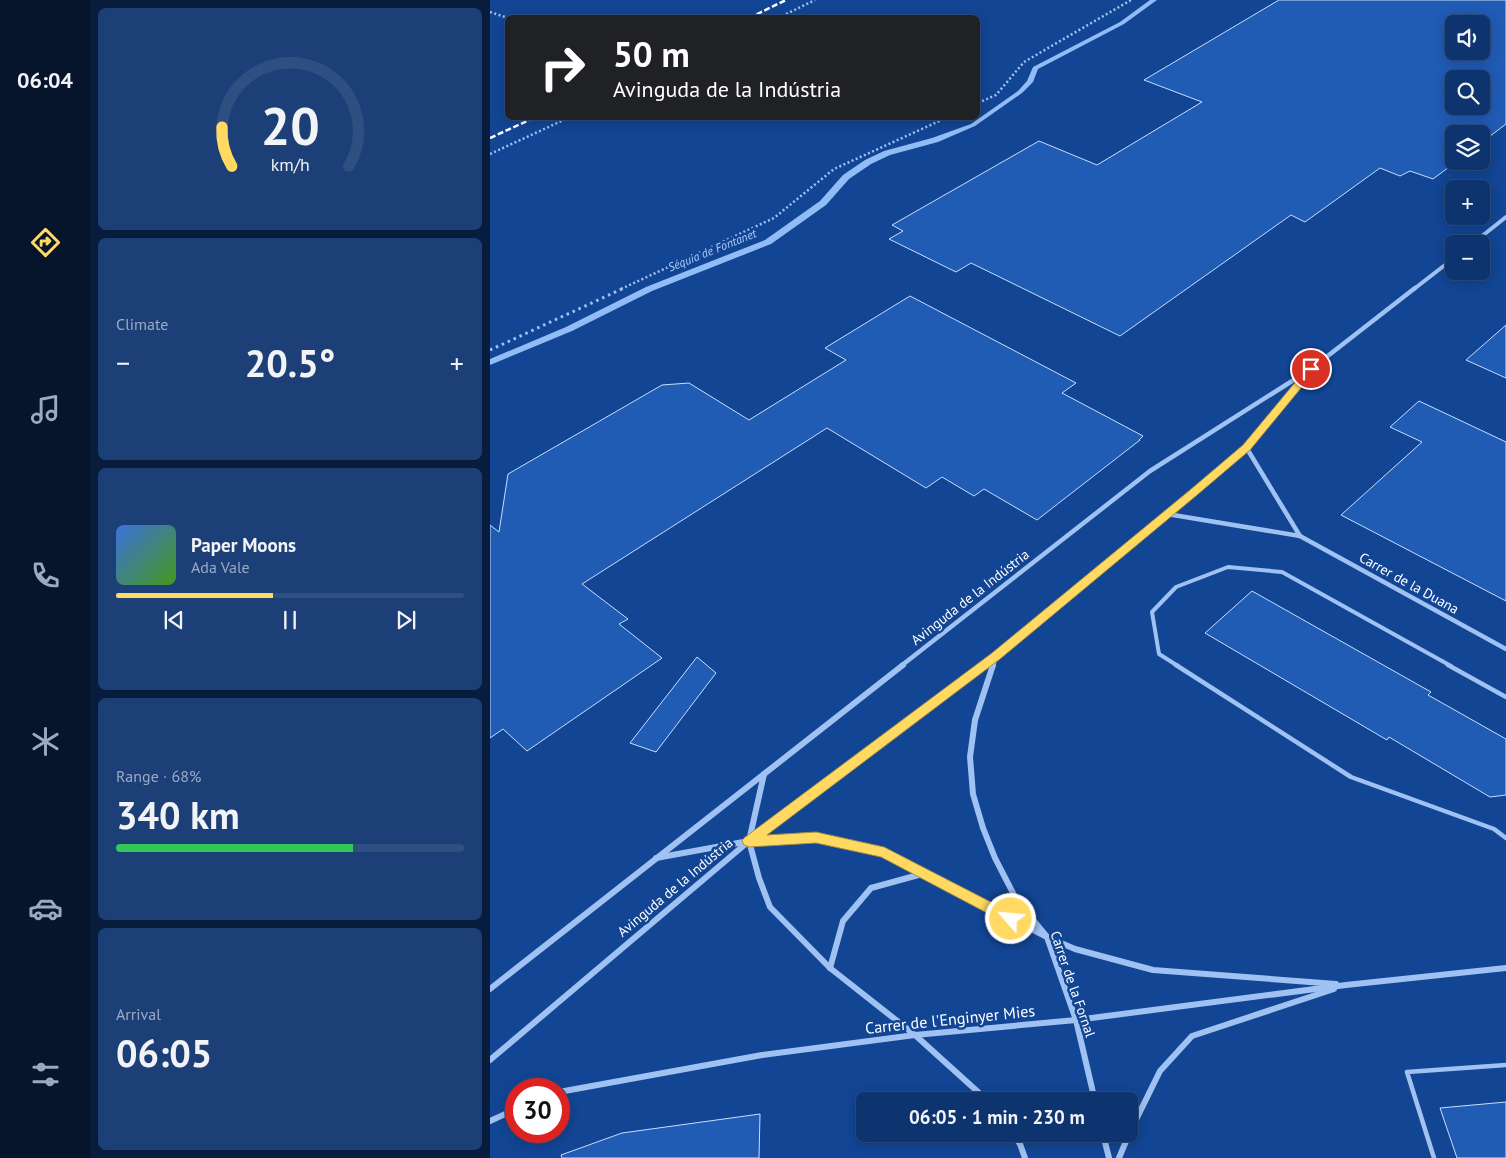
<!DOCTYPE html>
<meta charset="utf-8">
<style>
body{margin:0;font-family:"PT Sans",sans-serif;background:#1c3f77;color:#f1f3f6;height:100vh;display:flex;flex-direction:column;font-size:19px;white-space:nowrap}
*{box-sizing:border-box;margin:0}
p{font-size:16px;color:#9baac3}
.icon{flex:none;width:28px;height:28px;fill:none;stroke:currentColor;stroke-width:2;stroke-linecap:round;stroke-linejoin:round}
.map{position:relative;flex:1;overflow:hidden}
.details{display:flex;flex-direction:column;gap:8px;padding:8px;background:#081d3d;width:400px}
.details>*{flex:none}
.banner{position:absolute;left:15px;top:15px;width:475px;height:105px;border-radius:8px;box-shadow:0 2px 12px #0003,0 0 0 1px #2e4f82;background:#202124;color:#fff;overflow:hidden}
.buttons{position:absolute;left:955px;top:15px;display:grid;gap:10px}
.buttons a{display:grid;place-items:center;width:45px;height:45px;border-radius:8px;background:#0e346f;box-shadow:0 2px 12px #0003,0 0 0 1px #2e4f82;font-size:25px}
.speed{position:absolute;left:15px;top:1078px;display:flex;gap:10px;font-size:25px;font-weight:700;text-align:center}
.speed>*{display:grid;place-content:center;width:65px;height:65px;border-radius:50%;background:#0e346f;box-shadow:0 2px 12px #0003,0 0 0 1px #2e4f82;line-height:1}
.speed .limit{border:8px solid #d22;background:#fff;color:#111}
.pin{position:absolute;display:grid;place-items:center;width:42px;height:42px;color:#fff;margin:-21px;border:2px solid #fff;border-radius:50%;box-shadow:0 1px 5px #0007}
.me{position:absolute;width:55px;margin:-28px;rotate:297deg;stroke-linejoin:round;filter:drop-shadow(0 0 4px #0008)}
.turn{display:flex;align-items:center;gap:18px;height:105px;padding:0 25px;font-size:22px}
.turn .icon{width:65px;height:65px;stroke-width:2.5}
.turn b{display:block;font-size:35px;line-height:42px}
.big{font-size:38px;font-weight:600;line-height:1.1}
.details .card{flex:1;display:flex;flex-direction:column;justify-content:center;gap:8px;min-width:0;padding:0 18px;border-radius:8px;background:#1c3f77}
.details .dial{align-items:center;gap:0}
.dial svg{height:130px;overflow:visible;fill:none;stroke:#2e4f82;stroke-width:7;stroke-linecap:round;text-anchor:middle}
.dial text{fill:#f1f3f6;stroke:none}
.song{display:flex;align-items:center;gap:15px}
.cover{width:60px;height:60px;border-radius:8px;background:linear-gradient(135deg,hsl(220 70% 55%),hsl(100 70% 35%))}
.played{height:5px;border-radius:2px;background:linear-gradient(90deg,#ffd962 45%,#2e4f82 45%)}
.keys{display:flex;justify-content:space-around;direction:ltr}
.heat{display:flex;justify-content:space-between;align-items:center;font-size:28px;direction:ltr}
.charge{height:8px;border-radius:4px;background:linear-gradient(90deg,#34c759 68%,#2e4f82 0)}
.trip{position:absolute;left:366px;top:1092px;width:282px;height:50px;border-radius:8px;background:#0e346f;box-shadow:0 2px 12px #0003,0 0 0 1px #2e4f82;font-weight:600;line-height:50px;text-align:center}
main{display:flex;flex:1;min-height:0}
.dock{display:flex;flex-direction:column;width:90px;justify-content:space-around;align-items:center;background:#06152c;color:#9baac3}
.dock .icon{width:35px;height:35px}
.dock .current{color:#ffd962}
.dock b{font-size:22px;color:#f1f3f6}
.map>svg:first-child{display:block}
</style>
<main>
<nav class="dock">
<b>06:04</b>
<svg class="icon current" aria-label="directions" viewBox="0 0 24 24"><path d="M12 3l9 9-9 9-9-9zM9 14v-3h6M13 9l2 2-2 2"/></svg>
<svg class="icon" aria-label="music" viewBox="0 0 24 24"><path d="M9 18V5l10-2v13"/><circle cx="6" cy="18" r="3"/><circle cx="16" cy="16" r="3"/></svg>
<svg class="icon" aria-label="phone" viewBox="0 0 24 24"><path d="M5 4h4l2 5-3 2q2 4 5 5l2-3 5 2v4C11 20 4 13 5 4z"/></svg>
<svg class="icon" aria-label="climate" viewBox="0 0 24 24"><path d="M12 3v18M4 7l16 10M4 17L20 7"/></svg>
<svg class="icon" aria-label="car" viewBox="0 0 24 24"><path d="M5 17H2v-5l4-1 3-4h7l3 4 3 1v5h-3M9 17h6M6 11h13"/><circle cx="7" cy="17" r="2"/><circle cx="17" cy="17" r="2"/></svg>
<svg class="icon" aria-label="filters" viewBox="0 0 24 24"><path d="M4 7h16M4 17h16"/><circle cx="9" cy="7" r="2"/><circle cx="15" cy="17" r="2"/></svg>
</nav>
<section class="details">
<div class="card dial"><svg viewBox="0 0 100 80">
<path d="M14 69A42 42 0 1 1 86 69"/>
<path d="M14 69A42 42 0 0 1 8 45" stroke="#ffd962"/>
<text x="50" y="56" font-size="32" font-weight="700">20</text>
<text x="50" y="72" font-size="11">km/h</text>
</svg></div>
<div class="card"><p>Climate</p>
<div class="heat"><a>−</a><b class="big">20.5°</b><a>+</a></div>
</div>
<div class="card">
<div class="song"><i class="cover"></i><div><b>Paper Moons</b><p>Ada Vale</p></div></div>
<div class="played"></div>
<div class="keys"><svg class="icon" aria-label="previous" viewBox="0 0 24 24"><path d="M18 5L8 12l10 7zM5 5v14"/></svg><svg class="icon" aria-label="pause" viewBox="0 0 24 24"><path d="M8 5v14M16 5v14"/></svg><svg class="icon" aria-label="next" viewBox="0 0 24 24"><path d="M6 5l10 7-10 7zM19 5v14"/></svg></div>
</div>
<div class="card"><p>Range · 68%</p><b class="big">340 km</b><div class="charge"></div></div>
<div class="card"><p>Arrival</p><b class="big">06:05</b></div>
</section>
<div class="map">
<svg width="1016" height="1158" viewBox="0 0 1016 1158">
<rect width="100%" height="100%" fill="#124594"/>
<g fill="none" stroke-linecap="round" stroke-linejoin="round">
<path fill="#92bcf6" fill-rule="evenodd" d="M660 0H667L634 24 548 69 543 82 532 93 485 126 448 142 400 155 381 164 359 179 336 205 281 244 162 291 82 331 0 365V359L76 327 156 287 275 240 330 201 353 175 375 160 394 151 442 138 481 124 528 91 537 81 543 67 630 22Z"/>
</g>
<g fill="#205bb4" stroke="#c8defd" fill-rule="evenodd">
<path d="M789 0H1016V124L991 143V134H964V161H967L943 179 920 171 910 176 890 168 815 222 801 215 630 336 481 263 466 272 399 239 413 231 402 225 549 141 607 165 712 102 654 80ZM964 24H991V51H964ZM964 79H991V106H964Z"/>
<path d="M420 296 586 383 572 393 653 436 649 440H650L547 520 494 489 484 496 452 477 436 488 337 428 92 584 138 619 129 624 172 658 37 751 13 729 0 738V525L9 532 18 474 172 385 199 383 259 420 356 360 335 348Z"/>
<path d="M1016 325V378L976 360Z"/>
<path d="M929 401 1016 442V601L851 515 932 442 900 427Z"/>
<path d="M762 591 941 692 938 695 1016 739V795L1000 797 899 737 897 740 715 633Z"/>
<path d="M207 657 226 673 166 752 140 743Z"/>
<path d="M1016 1102V1158H967L950 1108Z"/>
<path d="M270 1114 269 1158H72L71 1155 132 1133Z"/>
</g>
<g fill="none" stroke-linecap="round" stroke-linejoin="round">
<g stroke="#a0c2f3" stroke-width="2.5" stroke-dasharray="2 2.5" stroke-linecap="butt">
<path d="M0 12 15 17"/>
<path d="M288 18 325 0"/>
<path d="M488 103 506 95 534 62 641 0"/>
<path d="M0 154 78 118"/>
<path d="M131 289 284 218 344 169 456 118"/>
</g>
<path stroke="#a0c2f3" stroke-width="3" stroke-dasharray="2.5 4" stroke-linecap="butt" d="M0 350 134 288"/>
<path stroke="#a0c2f3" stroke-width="4" d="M688 666 669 654 662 612 686 587 738 567 792 572 961 666"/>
<g stroke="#a0c2f3" stroke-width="4.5">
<path d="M686 665 861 777 1004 829 1016 838"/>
<path d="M958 665 1016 697"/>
<path d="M944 1158 917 1072 1016 1065"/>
</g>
<g stroke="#a0c2f3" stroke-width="4">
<path d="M982 244 1016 217"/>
<path d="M924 289 964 258"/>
</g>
<g stroke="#a0c2f3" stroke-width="4.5">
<path d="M756 447 810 536"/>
<path d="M677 514 810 536 1016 649"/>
<path d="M411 666 660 471 821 369 925 288"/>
<path d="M492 666 704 493 756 447 818 374"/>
<path d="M503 666 506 656"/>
</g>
<g stroke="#a0c2f3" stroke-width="6">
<path d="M503 665 485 720 480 757 483 794 493 828 505 858 526 899 557 937 586 1020 605 1101"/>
<path d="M274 774 259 841 269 878 280 907 340 968 425 1035 498 1101"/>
<path d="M166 858 259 841 326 838 394 853 557 937 585 949 663 970 846 984"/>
<path d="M340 968 353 921 381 888 432 874"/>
<path d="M0 989 413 665"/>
<path d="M0 1060 259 841 494 665"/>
<path d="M69 1092 272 1055 425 1035 586 1020 856 985 1016 968"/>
<path d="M0 1121 26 1109"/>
<path d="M640 1132 670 1071 702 1036 844 989"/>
<path d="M522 1134 530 1144 535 1158"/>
<path d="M613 1134 619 1158"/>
<path d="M629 1158 639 1134"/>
</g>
<g stroke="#fff" stroke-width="2.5" stroke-dasharray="6 2.5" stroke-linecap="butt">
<path d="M259 18 296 0"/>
<path d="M0 138 44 118"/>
</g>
</g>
<path fill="#ffd962" stroke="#a68d40" d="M821 366 826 369 825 371 760 450 707 495 510 659 277 835 326 832 394 847 526 915 528 919 526 923 521 925 516 923 391 857 326 843 259 847 254 845 252 841 254 838 502 653 700 490 753 445 818 367Z"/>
<g text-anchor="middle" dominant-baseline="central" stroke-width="5" stroke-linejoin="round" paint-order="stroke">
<g font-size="12" font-style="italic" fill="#adccfa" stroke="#124594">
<text transform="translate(222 250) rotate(-22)">Séquia de Fontanet</text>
</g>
<g font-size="14" fill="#fff" stroke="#124594">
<text transform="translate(919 583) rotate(29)">Carrer de la Duana</text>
<text transform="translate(480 597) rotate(-38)">Avinguda de la Indústria</text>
<text transform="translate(185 887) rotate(-40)">Avinguda de la Indústria</text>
<text transform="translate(583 984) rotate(71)">Carrer de la Fornal</text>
</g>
<g font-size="16" fill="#fff" stroke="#124594">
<text transform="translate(460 1019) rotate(-6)">Carrer de l'Enginyer Mies</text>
</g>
</g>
</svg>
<div class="buttons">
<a><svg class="icon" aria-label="sound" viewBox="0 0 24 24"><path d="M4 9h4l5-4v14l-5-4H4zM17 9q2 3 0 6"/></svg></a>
<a><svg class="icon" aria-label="search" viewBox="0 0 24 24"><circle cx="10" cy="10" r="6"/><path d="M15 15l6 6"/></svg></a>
<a><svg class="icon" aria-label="layers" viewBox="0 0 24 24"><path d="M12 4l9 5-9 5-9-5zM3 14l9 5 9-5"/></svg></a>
<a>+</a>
<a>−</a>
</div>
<div class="speed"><div class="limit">30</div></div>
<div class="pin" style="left:821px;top:369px;background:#d93025"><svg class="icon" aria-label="arrive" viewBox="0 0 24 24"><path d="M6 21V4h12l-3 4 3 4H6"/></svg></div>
<svg class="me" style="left:521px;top:919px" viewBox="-20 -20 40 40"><circle r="17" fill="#ffd962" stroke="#fff" stroke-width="3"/><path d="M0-11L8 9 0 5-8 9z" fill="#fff"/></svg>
<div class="trip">06:05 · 1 min · 230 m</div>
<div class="banner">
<div class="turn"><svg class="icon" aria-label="right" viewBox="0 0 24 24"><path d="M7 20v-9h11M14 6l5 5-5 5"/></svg><div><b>50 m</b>Avinguda de la Indústria</div></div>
</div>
</div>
</main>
